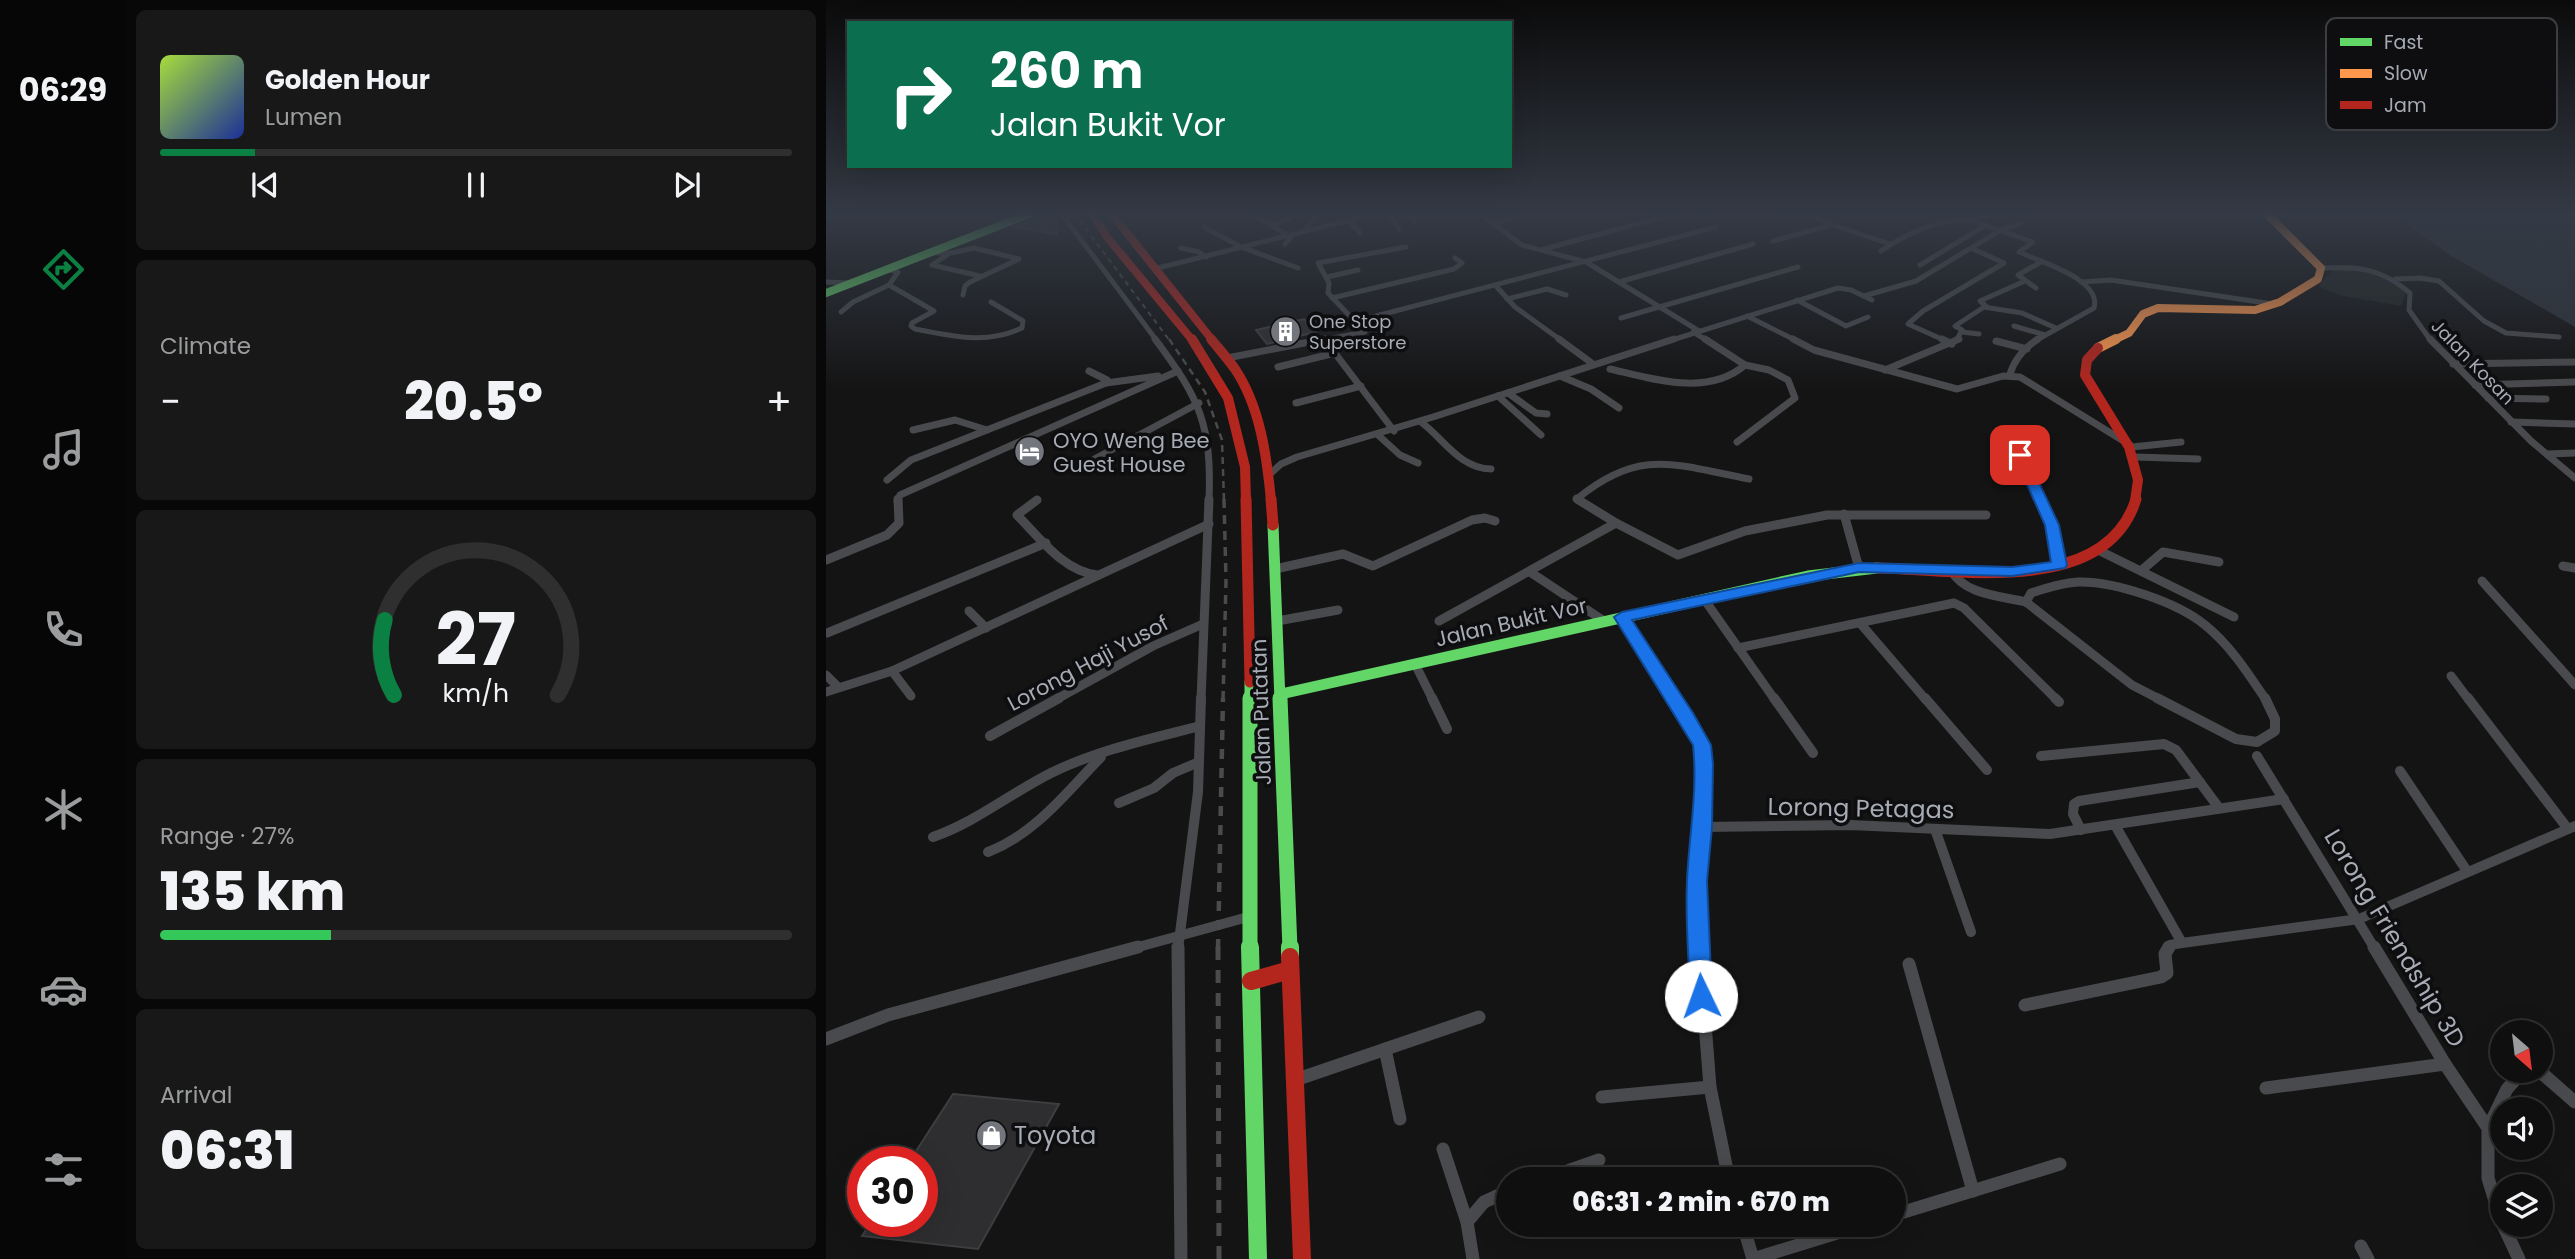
<!DOCTYPE html>
<meta charset="utf-8">
<style>
body{margin:0;font-family:Poppins,sans-serif;background:#181818;color:#f1f3f6;height:100vh;display:flex;flex-direction:column;font-size:26px;white-space:nowrap}
*{box-sizing:border-box;margin:0}
p{font-size:23px;color:#9b9c9e}
.icon{flex:none;width:38px;height:38px;fill:none;stroke:currentColor;stroke-width:2;stroke-linecap:round;stroke-linejoin:round}
.map{position:relative;flex:1;overflow:hidden}
.panel{display:flex;flex-direction:column;gap:10px;padding:10px;background:#080808;width:700px}
.panel>*{flex:none}
.banner{position:absolute;left:21px;top:21px;width:665px;height:147px;border-radius:0px;box-shadow:0 7px 28px #0002,0 0 0 2px #2f2f2f;background:#0b6e4f;color:#fff;overflow:hidden}
.needle{width:46px;rotate:152deg}
.buttons{position:absolute;left:1664px;top:1020px;display:grid;gap:14px}
.buttons a{display:grid;place-items:center;width:63px;height:63px;border-radius:50%;background:#0f0f0f;box-shadow:0 7px 28px #0002,0 0 0 2px #2f2f2f;font-size:35px}
.speed{position:absolute;left:21px;top:1146px;display:flex;gap:14px;font-size:35px;font-weight:700;text-align:center}
.speed>*{display:grid;place-content:center;width:91px;height:91px;border-radius:50%;background:#0f0f0f;box-shadow:0 7px 28px #0002,0 0 0 2px #2f2f2f;line-height:1}
.speed .limit{border:10px solid #d22;background:#fff;color:#111}
.pin{position:absolute;display:grid;place-items:center;width:60px;height:60px;color:#fff;margin:-30px;border-radius:14px;box-shadow:0 4px 10px #0006}
.me{position:absolute;width:77px;margin:-38px;rotate:357deg;stroke-linejoin:round;filter:drop-shadow(0 0 5px #0008)}
.turn{display:flex;align-items:center;gap:24px;height:147px;padding:0 28px;font-size:32px}
.turn .icon{width:91px;height:91px;stroke-width:2.5}
.turn b{display:block;font-size:49px;line-height:60px}
.big{font-size:52px;font-weight:800;line-height:1.1}
.panel .tile{flex:1;display:flex;flex-direction:column;justify-content:center;gap:10px;min-width:0;padding:0 24px;border-radius:10px;background:#181818}
.panel .dial{align-items:center;gap:0}
.dial svg{height:182px;overflow:visible;fill:none;stroke:#2f2f2f;stroke-width:7;stroke-linecap:round;text-anchor:middle}
.dial text{fill:#f1f3f6;stroke:none}
.song{display:flex;align-items:center;gap:21px}
.cover{width:84px;height:84px;border-radius:10px;background:linear-gradient(135deg,hsl(80 70% 55%),hsl(230 70% 35%))}
.played{height:7px;border-radius:4px;background:linear-gradient(90deg,#0b8043 15%,#2f2f2f 15%)}
.keys{display:flex;justify-content:space-around;direction:ltr}
.heat{display:flex;justify-content:space-between;align-items:center;font-size:38px;direction:ltr}
.charge{height:10px;border-radius:5px;background:linear-gradient(90deg,#34c759 27%,#2f2f2f 0)}
.trip{position:absolute;left:670px;top:1167px;width:410px;height:70px;border-radius:35px;background:#0f0f0f;box-shadow:0 7px 28px #0002,0 0 0 2px #2f2f2f;font-weight:800;line-height:70px;text-align:center}
main{display:flex;flex:1;min-height:0}
.tab-bar{display:flex;flex-direction:column;width:126px;justify-content:space-around;align-items:center;background:#060606;color:#9b9c9e}
.tab-bar .icon{width:49px;height:49px}
.tab-bar .current{color:#0b8043}
.tab-bar b{font-size:32px;color:#f1f3f6}
.map>svg:first-child{display:block}
</style>
<main>
<nav class="tab-bar">
<b>06:29</b>
<svg class="icon current" aria-label="directions" viewBox="0 0 24 24"><path d="M12 3l9 9-9 9-9-9zM9 14v-3h6M13 9l2 2-2 2"/></svg>
<svg class="icon" aria-label="music" viewBox="0 0 24 24"><path d="M9 18V5l10-2v13"/><circle cx="6" cy="18" r="3"/><circle cx="16" cy="16" r="3"/></svg>
<svg class="icon" aria-label="phone" viewBox="0 0 24 24"><path d="M5 4h4l2 5-3 2q2 4 5 5l2-3 5 2v4C11 20 4 13 5 4z"/></svg>
<svg class="icon" aria-label="climate" viewBox="0 0 24 24"><path d="M12 3v18M4 7l16 10M4 17L20 7"/></svg>
<svg class="icon" aria-label="car" viewBox="0 0 24 24"><path d="M5 17H2v-5l4-1 3-4h7l3 4 3 1v5h-3M9 17h6M6 11h13"/><circle cx="7" cy="17" r="2"/><circle cx="17" cy="17" r="2"/></svg>
<svg class="icon" aria-label="filters" viewBox="0 0 24 24"><path d="M4 7h16M4 17h16"/><circle cx="9" cy="7" r="2"/><circle cx="15" cy="17" r="2"/></svg>
</nav>
<section class="panel">
<div class="tile">
<div class="song"><i class="cover"></i><div><b>Golden Hour</b><p>Lumen</p></div></div>
<div class="played"></div>
<div class="keys"><svg class="icon" aria-label="previous" viewBox="0 0 24 24"><path d="M18 5L8 12l10 7zM5 5v14"/></svg><svg class="icon" aria-label="pause" viewBox="0 0 24 24"><path d="M8 5v14M16 5v14"/></svg><svg class="icon" aria-label="next" viewBox="0 0 24 24"><path d="M6 5l10 7-10 7zM19 5v14"/></svg></div>
</div>
<div class="tile"><p>Climate</p>
<div class="heat"><a>−</a><b class="big">20.5°</b><a>+</a></div>
</div>
<div class="tile dial"><svg viewBox="0 0 100 80">
<path d="M14 69A42 42 0 1 1 86 69"/>
<path d="M14 69A42 42 0 0 1 10 36" stroke="#0b8043"/>
<text x="50" y="56" font-size="32" font-weight="700">27</text>
<text x="50" y="72" font-size="11">km/h</text>
</svg></div>
<div class="tile"><p>Range · 27%</p><b class="big">135 km</b><div class="charge"></div></div>
<div class="tile"><p>Arrival</p><b class="big">06:31</b></div>
</section>
<div class="map">
<svg width="1749" height="1259" viewBox="0 0 1749 1259">
<rect width="100%" height="100%" fill="#141414"/>
<path fill="#1e241f" d="M1509 269C1535 269 1563 271 1580 294L1575 306 1516 296 1492 286Z"/>
<path fill="#2c3339" d="M1564 213H1749V327L1624 255Z"/>
<g fill="#2e2e30" stroke="#3d3e40" stroke-width="2">
<path d="M213 213H230L231 234 189 227 209 219Z"/>
<path d="M478 319 490 332 441 344 430 330Z"/>
<path d="M127 1094 233 1104 152 1249 36 1236 45 1222H96V1162H83Z"/>
</g>
<g fill="none" stroke-linecap="round" stroke-linejoin="round">
<g stroke="#494a4d" stroke-width="5">
<path d="M235 213 331 341"/>
<path d="M424 213 465 237 459 244"/>
<path d="M563 213 573 229"/>
<path d="M582 213 589 221"/>
<path d="M653 213 696 245 760 262 873 331"/>
<path d="M872 213 885 218"/>
<path d="M981 213 1007 225 1064 244"/>
<path d="M953 214 972 213"/>
<path d="M521 219 534 233"/>
<path d="M1144 220 1168 213"/>
<path d="M668 223 701 213"/>
<path d="M447 225 463 219"/>
<path d="M378 227 415 247 472 268"/>
<path d="M480 228 488 220 489 213"/>
<path d="M947 241 1005 225"/>
<path d="M355 248 373 252 380 257"/>
<path d="M718 249 852 213"/>
<path d="M1055 251C1081 233 1112 219 1144 220L1207 242 1193 252C1214 262 1276 279 1268 308L1209 341"/>
<path d="M103 253H125L148 248 193 259 144 282 139 286 137 295"/>
<path d="M121 255 106 265 154 276"/>
<path d="M1094 265 1160 225"/>
<path d="M1495 268C1534 267 1553 267 1584 293L1583 310 1605 341"/>
<path d="M61 269 72 272 63 285 108 311 86 323 85 326 89 329C127 336 159 345 196 328L197 321 165 302"/>
<path d="M328 269 552 213"/>
<path d="M501 277 532 270"/>
<path d="M1569 279 1594 278 1613 281 1658 321 1680 333 1733 337"/>
<path d="M0 282 26 283"/>
<path d="M793 282 927 244"/>
<path d="M1255 282 1285 280 1447 304"/>
<path d="M670 286 689 307 736 341"/>
<path d="M1210 288 1192 275 1215 262"/>
<path d="M1038 296 1090 281 1175 230 1196 223"/>
<path d="M506 298 628 269 636 263 629 258"/>
<path d="M681 299 721 289 740 295"/>
<path d="M971 300 1020 326 1042 317"/>
<path d="M1161 307 1154 301 1199 281"/>
<path d="M15 312 27 302 63 285"/>
<path d="M921 316 971 341"/>
<path d="M795 318 972 267"/>
<path d="M531 321 890 227"/>
<path d="M1188 326 1219 335"/>
<path d="M867 332 882 341"/>
<path d="M1136 332 1153 334"/>
<path d="M490 341 539 332 502 293 503 283 492 263 580 247"/>
<path d="M843 341 1012 288 1025 290 1046 300"/>
<path d="M1120 341 1082 324 1097 311 1178 263 1147 249"/>
<path d="M1130 341 1136 330 1129 326 1158 307 1196 313 1230 328"/>
</g>
<g stroke="#494a4d" stroke-width="7">
<path d="M329 339C374 399 386 425 383 501"/>
<path d="M733 339 767 364"/>
<path d="M879 339 919 365 943 370 962 380 969 398 911 442"/>
<path d="M967 339 988 350 1131 389 1177 376 1194 377 1304 445"/>
<path d="M1116 339 1126 344"/>
<path d="M1604 339 1705 441 1749 478"/>
<path d="M499 340 568 431"/>
<path d="M1170 341 1201 349"/>
<path d="M401 358 499 339"/>
<path d="M1627 364 1749 362"/>
<path d="M452 367 509 353"/>
<path d="M784 369C827 379 882 397 919 365"/>
<path d="M1059 370 1133 339"/>
<path d="M263 371 281 380 280 383"/>
<path d="M1184 374C1189 358 1198 348 1212 339"/>
<path d="M734 376 765 389 793 408"/>
<path d="M1649 385 1748 382"/>
<path d="M682 393 710 413 721 414"/>
<path d="M672 396 715 435"/>
<path d="M1662 398 1720 399"/>
<path d="M470 403 535 386"/>
<path d="M595 422C618 439 633 468 665 469"/>
<path d="M1685 422 1749 424"/>
<path d="M87 430 129 420 161 430"/>
<path d="M552 435 574 455 592 463"/>
<path d="M1306 447 1355 442"/>
<path d="M1721 454 1749 453"/>
<path d="M1194 455 1215 501"/>
<path d="M1310 457 1372 459"/>
<path d="M261 463 373 403"/>
<path d="M444 474 455 464 471 457 607 417 848 339"/>
<path d="M61 480 85 460 280 383 332 376"/>
<path d="M71 501 74 495 352 371"/>
<path d="M754 501 751 499C814 447 850 465 923 479"/>
</g>
<g stroke="#494a4d" stroke-width="9">
<path d="M1214 499 1226 525 1233 565"/>
<path d="M211 500 191 515C214 538 237 571 271 575"/>
<path d="M1018 514 1033 568"/>
<path d="M790 523 852 555 919 531 1001 515H1160"/>
<path d="M1274 551 1408 617"/>
<path d="M0 560 61 535 73 523 72 499"/>
<path d="M1737 566 1749 568"/>
<path d="M449 569 517 554 547 566 646 520 659 518 669 521"/>
<path d="M1125 570C1138 595 1175 596 1200 602"/>
<path d="M1316 570 1337 552 1393 562"/>
<path d="M704 572 778 621"/>
<path d="M1656 581 1749 685"/>
<path d="M878 599 949 700"/>
<path d="M1200 602 1306 685 1335 700"/>
<path d="M1200 602 1205 593C1220 588 1237 583 1252 582 1288 581 1351 602 1379 625 1404 645 1422 673 1440 700"/>
<path d="M143 611 160 628"/>
<path d="M796 617 850 700"/>
<path d="M451 621 512 610"/>
<path d="M613 621 790 523 751 499"/>
<path d="M1034 623 1100 700"/>
<path d="M1 633 220 543"/>
<path d="M912 648 1128 603 1138 608 1231 700"/>
<path d="M589 664 607 700"/>
<path d="M66 671 85 696"/>
<path d="M0 675 12 687"/>
<path d="M1625 676 1643 700"/>
<path d="M0 692 66 671 383 524"/>
<path d="M229 700 327 646 377 624"/>
<path d="M375 700 383 499"/>
</g>
<g stroke="#494a4d" stroke-width="10">
<path d="M606 698 621 729"/>
<path d="M849 698 876 745 878 764 871 881 873 949"/>
<path d="M948 698 987 753"/>
<path d="M1099 698 1161 770"/>
<path d="M1229 698 1233 702"/>
<path d="M1331 698 1410 739 1431 742 1449 731V719L1439 698"/>
<path d="M1642 698 1742 829"/>
<path d="M164 736 233 698"/>
<path d="M1215 756 1338 744 1350 750 1393 808"/>
<path d="M1431 756 1549 949"/>
<path d="M1574 771 1641 871"/>
<path d="M293 803 328 788 347 773 373 762"/>
<path d="M1289 825 1356 943 1533 919 1749 826"/>
<path d="M876 827 1024 825 1224 834 1458 799"/>
<path d="M1109 829 1145 932"/>
<path d="M1255 830 1247 814 1248 804 1253 801 1374 782"/>
<path d="M107 837C150 822 185 793 225 773 272 750 324 739 374 726"/>
<path d="M162 852C209 834 240 793 275 757"/>
<path d="M305 949 422 917"/>
<path d="M352 949 372 792 375 698"/>
<path d="M1342 949 1344 945 1356 943"/>
</g>
<g stroke="#494a4d" stroke-width="13">
<path d="M352 947 355 1259"/>
<path d="M873 947 884 1087 903 1180"/>
<path d="M1548 947 1619 1064 1662 1128V1178L1676 1224"/>
<path d="M1083 964 1147 1191"/>
<path d="M1199 1005 1335 977 1341 973 1339 954 1343 947"/>
<path d="M0 1039 62 1015 312 947"/>
<path d="M559 1049 574 1119"/>
<path d="M1708 1071 1718 1075 1749 1102"/>
<path d="M472 1079 653 1017"/>
<path d="M1440 1088 1619 1064"/>
<path d="M776 1097 884 1087"/>
<path d="M1662 1128 1681 1089 1697 1071"/>
<path d="M617 1149 641 1222 647 1259"/>
<path d="M716 1180 773 1160"/>
<path d="M1068 1215 1234 1164"/>
<path d="M641 1222 658 1202 682 1191"/>
<path d="M917 1225 927 1259 1037 1225"/>
<path d="M1677 1225 1693 1259"/>
<path d="M1535 1246 1542 1259"/>
</g>
<path stroke="#63d668" stroke-width="8" d="M0 293 206 213"/>
<g stroke="#63d668" stroke-width="11">
<path d="M447 525 454 700"/>
<path d="M455 694 982 576 1051 568"/>
<path d="M424 700V682"/>
</g>
<g stroke="#63d668" stroke-width="15">
<path d="M454 698 464 949"/>
<path d="M424 949V698"/>
</g>
<g stroke="#63d668" stroke-width="18">
<path d="M424 947 432 1259"/>
<path d="M464 947V957"/>
</g>
<path stroke="#ff974d" stroke-width="8" d="M1286 341 1303 333 1317 314 1332 308 1429 310 1454 302 1492 279 1495 268 1440 213"/>
<path stroke="#ff974d" stroke-width="10" d="M1272 348 1290 339"/>
<g stroke="#b3261e" stroke-width="8">
<path d="M266 213 281 237 367 341"/>
<path d="M285 213 387 341"/>
</g>
<g stroke="#b3261e" stroke-width="10">
<path d="M366 339 402 398 419 467 420 501"/>
<path d="M385 339C393 349 402 359 409 369 434 406 441 457 445 501"/>
<path d="M1272 348 1261 360 1259 375 1303 447 1312 480 1309 501"/>
</g>
<g stroke="#b3261e" stroke-width="11">
<path d="M420 499 424 682"/>
<path d="M445 499 447 525"/>
<path d="M1051 568C1129 569 1280 598 1310 499"/>
</g>
<g stroke="#b3261e" stroke-width="18">
<path d="M464 957 476 1259"/>
<path d="M425 981 464 970"/>
</g>
<path stroke="#4a4b4d" stroke-width="2" stroke-dasharray="5 4.5" stroke-linecap="butt" d="M248 213 344 341"/>
<path stroke="#4a4b4d" stroke-width="2.5" stroke-dasharray="7 5" stroke-linecap="butt" d="M343 339 379 392 396 440 398 501"/>
<path stroke="#4a4b4d" stroke-width="3.5" stroke-dasharray="9 7" stroke-linecap="butt" d="M397 700 400 581 398 499"/>
<path stroke="#4a4b4d" stroke-width="4.5" stroke-dasharray="10 9" stroke-linecap="butt" d="M392 949 397 698"/>
<path stroke="#4a4b4d" stroke-width="5" stroke-dasharray="13 10" stroke-linecap="butt" d="M392 947 393 1259"/>
</g>
<linearGradient id="sky" x2="0" y2="1"><stop stop-color="#0b0b0b"/><stop offset="0.55" stop-color="#343a45"/><stop offset="1" stop-color="#343a45" stop-opacity="0"/></linearGradient>
<rect width="1749" height="389" fill="url(#sky)"/>
<path fill="#1a73e8" stroke="#114b97" stroke-width="2" d="M1194 451 1200 455 1233 525 1241 565 1239 568 1186 576 1033 572 806 620 867 713 885 745 887 764 886 827 881 881 886 996 883 1003 875 1006 867 1003 864 996C863 958 859 919 861 881 863 835 872 791 867 745L788 617 796 612 1033 563 1186 567 1225 562 1219 525 1188 455Z"/>
<defs>
<symbol id="building-disc" viewBox="-11 -11 22 22"><circle r="9.5" fill="#73767c" stroke="#0e0e10"/><path d="M-4-6H4V6H1V3H-1V6H-4ZM-2.5-4.3h1.7v1.8h-1.7ZM.8-4.3h1.7v1.8H.8ZM-2.5-1h1.7V.8h-1.7ZM.8-1h1.7V.8H.8Z" fill="#fff"/></symbol>
<symbol id="hotel-disc" viewBox="-11 -11 22 22"><circle r="9.5" fill="#73767c" stroke="#0e0e10"/><path d="M-6-4.5h1.5V1H6V5H4.5V3h-9V5H-6ZM-4 0a1.8 1.8 0 1 1 3.6 0ZM.5 0V-2.5h3Q6-2.5 6 0Z" fill="#fff"/></symbol>
<symbol id="shop-disc" viewBox="-11 -11 22 22"><circle r="9.5" fill="#73767c" stroke="#0e0e10"/><path d="M-5-2.5h2.3a2.7 3.5 0 0 1 5.4 0H5L5.5 6h-11ZM-1.5-2.5h3a1.5 2.3 0 0 0-3 0Z" fill="#fff"/></symbol>
</defs>
<g fill-rule="evenodd">
<use href="#building-disc" x="442" y="314" width="35" height="35"/>
<use href="#hotel-disc" x="186" y="434" width="35" height="35"/>
<use href="#shop-disc" x="148" y="1118" width="35" height="35"/>
</g>
<g text-anchor="middle" dominant-baseline="central" stroke-width="7" stroke-linejoin="round" paint-order="stroke">
<g font-size="18" fill="#a6abb4" stroke="#0e0e10" text-anchor="start">
<text x="483" y="321">One Stop<tspan x="483" dy="21">Superstore</tspan></text>
</g>
<g font-size="18" fill="#a6abb4" stroke="#0e0e10">
<text transform="translate(1647 362) rotate(46)">Jalan Kosan</text>
</g>
<g font-size="21" fill="#a6abb4" stroke="#0e0e10" text-anchor="start">
<text x="227" y="440">OYO Weng Bee<tspan x="227" dy="24">Guest House</tspan></text>
</g>
<g font-size="21" fill="#a6abb4" stroke="#0e0e10">
<text transform="translate(685 622) rotate(-13)">Jalan Bukit Vor</text>
<text transform="translate(262 663) rotate(-28)">Lorong Haji Yusof</text>
<text transform="translate(435 712) rotate(-92)">Jalan Putatan</text>
</g>
<g font-size="24" fill="#a6abb4" stroke="#0e0e10">
<text transform="translate(1035 808) rotate(1)">Lorong Petagas</text>
<text transform="translate(1569 938) rotate(59)">Lorong Friendship 3D</text>
</g>
<g font-size="24" fill="#a6abb4" stroke="#0e0e10" text-anchor="start">
<text x="188" y="1135">Toyota</text>
</g>
</g>
<rect x="1500" y="18" width="231" height="112" rx="10" fill="#0e0e10" stroke="#3c3d41" stroke-width="2"/>
<rect x="1514" y="38" width="32" height="8" fill="#63d668"/>
<rect x="1514" y="69" width="32" height="9" fill="#ff974d"/>
<rect x="1514" y="101" width="32" height="8" fill="#b3261e"/>
<g font-size="19" fill="#a6abb4">
<text x="1558" y="49">Fast</text>
<text x="1558" y="80">Slow</text>
<text x="1558" y="112">Jam</text>
</g>
</svg>
<div class="buttons">
<a><svg class="needle" viewBox="-14 -14 28 28"><path d="M0-13l5 13h-10z" fill="#e53935"/><path d="M0 13l5-13h-10z" fill="#9b9c9e"/></svg></a>
<a><svg class="icon" aria-label="sound" viewBox="0 0 24 24"><path d="M4 9h4l5-4v14l-5-4H4zM17 9q2 3 0 6"/></svg></a>
<a><svg class="icon" aria-label="layers" viewBox="0 0 24 24"><path d="M12 4l9 5-9 5-9-5zM3 14l9 5 9-5"/></svg></a>
</div>
<div class="speed"><div class="limit">30</div></div>
<div class="pin" style="left:1194px;top:455px;background:#d93025"><svg class="icon" aria-label="arrive" viewBox="0 0 24 24"><path d="M6 21V4h12l-3 4 3 4H6"/></svg></div>
<svg class="me" style="left:875px;top:996px" viewBox="-20 -20 40 40"><circle r="19" fill="#fff"/><path d="M0-13L10 11 0 6-10 11z" fill="#1a73e8"/></svg>
<div class="trip">06:31 · 2 min · 670 m</div>
<div class="banner">
<div class="turn"><svg class="icon" aria-label="right" viewBox="0 0 24 24"><path d="M7 20v-9h11M14 6l5 5-5 5"/></svg><div><b>260 m</b>Jalan Bukit Vor</div></div>
</div>
</div>
</main>
